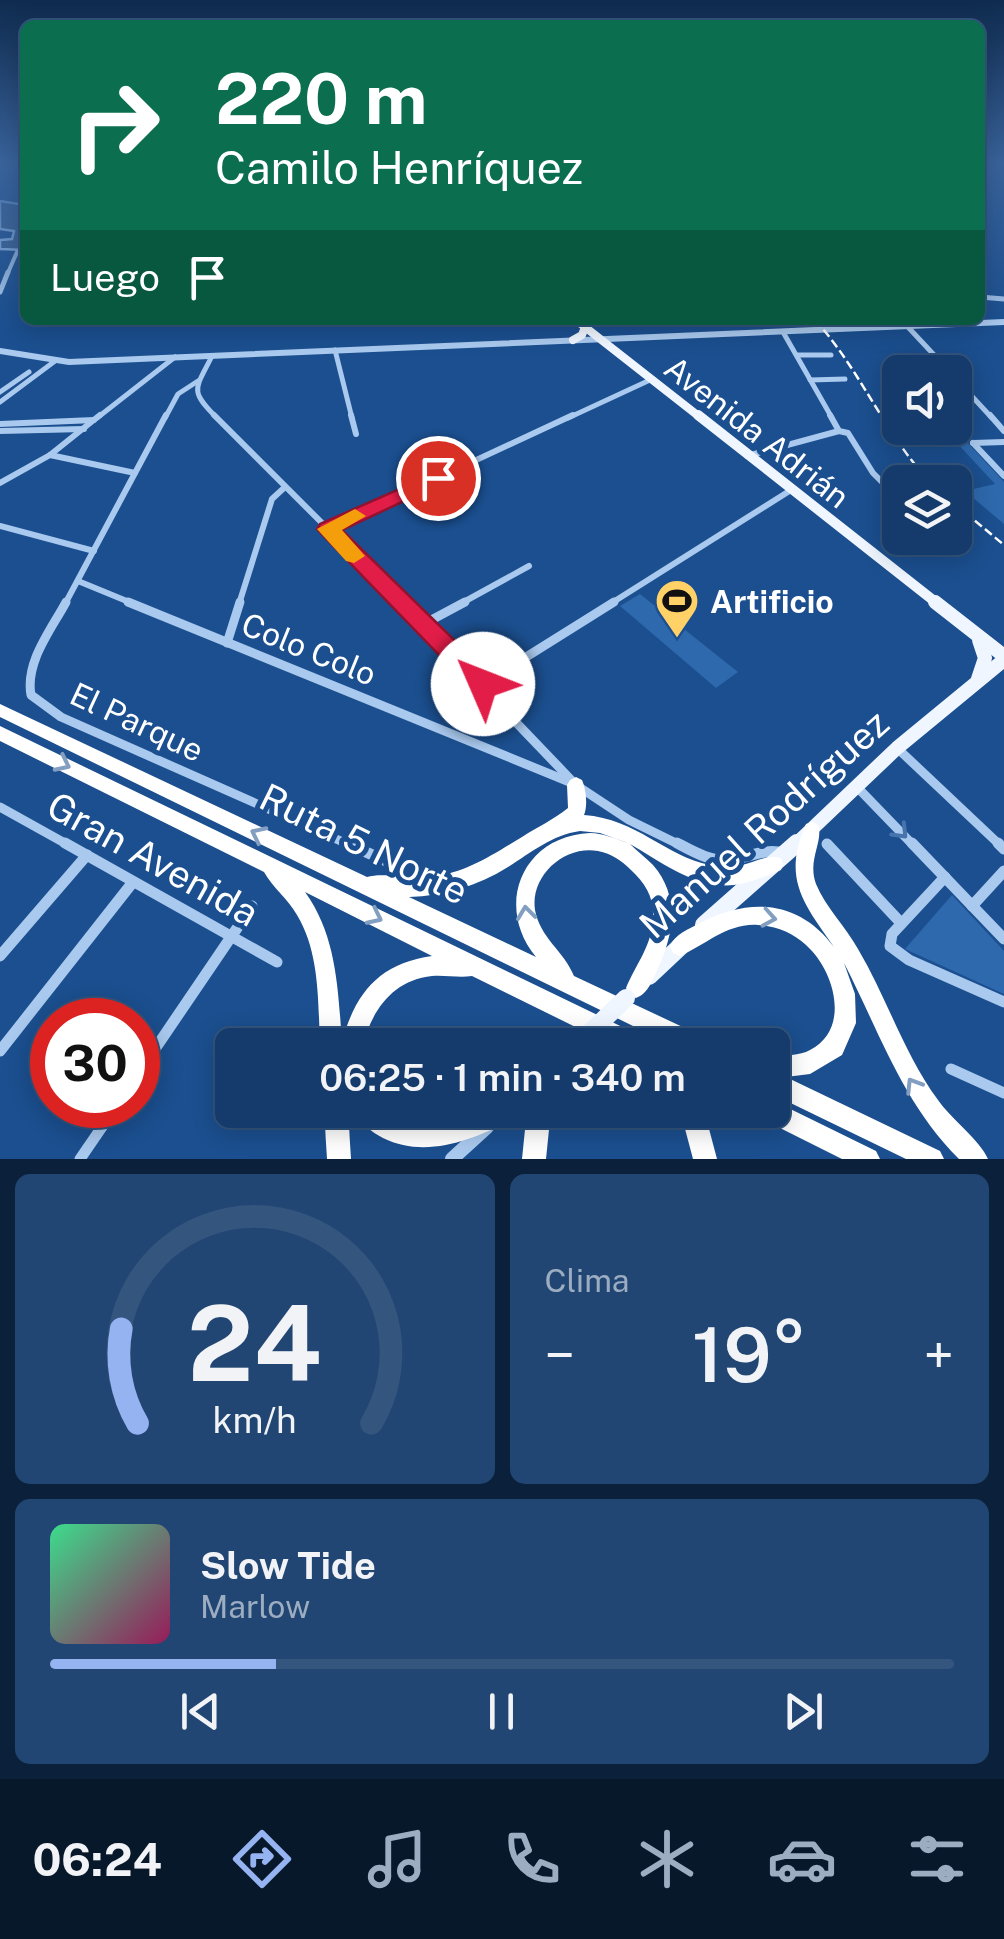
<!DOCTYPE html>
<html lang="es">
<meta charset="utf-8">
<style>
body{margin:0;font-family:"Public Sans",sans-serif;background:#214673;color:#f1f3f6;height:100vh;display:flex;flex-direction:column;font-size:38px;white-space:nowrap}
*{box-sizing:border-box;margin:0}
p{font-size:32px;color:#9dadc1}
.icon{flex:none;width:55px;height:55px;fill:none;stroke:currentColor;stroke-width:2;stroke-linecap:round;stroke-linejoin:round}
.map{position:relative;height:1159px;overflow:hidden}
.panel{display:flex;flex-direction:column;gap:15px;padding:15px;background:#0b203b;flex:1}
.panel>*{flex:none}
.guide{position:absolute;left:20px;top:20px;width:965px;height:305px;border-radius:15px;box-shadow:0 5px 25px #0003,0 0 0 2px #33557e;background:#0b6e4f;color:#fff;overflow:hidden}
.tools{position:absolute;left:882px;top:355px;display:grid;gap:20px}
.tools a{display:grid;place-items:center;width:90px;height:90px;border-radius:15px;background:#143b6b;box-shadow:0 5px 25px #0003,0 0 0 2px #33557e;font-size:50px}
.speed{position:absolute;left:30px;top:998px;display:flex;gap:20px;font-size:50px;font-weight:700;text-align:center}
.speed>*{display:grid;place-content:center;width:130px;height:130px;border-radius:50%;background:#143b6b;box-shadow:0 5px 25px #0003,0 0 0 2px #33557e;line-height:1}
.speed .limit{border:15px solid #d22;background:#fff;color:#111}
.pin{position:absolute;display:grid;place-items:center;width:85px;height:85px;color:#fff;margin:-42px;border:5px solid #fff;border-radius:50%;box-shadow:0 2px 10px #0007}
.me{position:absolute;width:110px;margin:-55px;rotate:314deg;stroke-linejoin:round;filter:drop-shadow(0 0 8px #0008)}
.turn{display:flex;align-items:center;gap:35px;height:210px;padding:0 30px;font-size:45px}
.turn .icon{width:130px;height:130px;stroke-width:2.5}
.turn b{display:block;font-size:70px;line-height:85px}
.then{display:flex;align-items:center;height:95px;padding:0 30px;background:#0003;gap:20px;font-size:38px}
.big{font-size:75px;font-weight:600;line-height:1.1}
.panel .card{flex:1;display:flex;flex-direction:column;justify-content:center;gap:15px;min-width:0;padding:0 35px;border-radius:15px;background:#214673}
.panel .dial{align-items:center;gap:0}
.dial svg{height:260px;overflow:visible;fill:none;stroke:#33557e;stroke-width:7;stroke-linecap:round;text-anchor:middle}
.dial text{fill:#f1f3f6;stroke:none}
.song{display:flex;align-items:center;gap:30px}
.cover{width:120px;height:120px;border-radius:15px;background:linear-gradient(135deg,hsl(150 70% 55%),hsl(330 70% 35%))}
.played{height:10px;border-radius:5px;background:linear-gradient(90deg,#95b2f1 25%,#33557e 25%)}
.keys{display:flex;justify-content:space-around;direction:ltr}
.heat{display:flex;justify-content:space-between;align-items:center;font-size:55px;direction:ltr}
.panel .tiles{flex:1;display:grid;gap:15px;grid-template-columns:1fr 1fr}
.card:last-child{grid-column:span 2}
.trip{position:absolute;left:215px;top:1028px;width:575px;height:100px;border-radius:15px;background:#143b6b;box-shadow:0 5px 25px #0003,0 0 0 2px #33557e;font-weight:600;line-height:100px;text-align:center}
.menu{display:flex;height:160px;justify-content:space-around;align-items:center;background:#08182b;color:#9dadc1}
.menu .icon{width:70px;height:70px}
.menu .selected{color:#95b2f1}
.menu b{font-size:45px;color:#f1f3f6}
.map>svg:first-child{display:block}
</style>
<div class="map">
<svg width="1004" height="1159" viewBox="0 0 1004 1159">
<rect width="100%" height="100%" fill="#1b4f8f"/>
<g fill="#2e69ad">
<path d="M955 441H966L1004 482V524L965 491 995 484Z"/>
<path d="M640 594 738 672 716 688 620 606Z"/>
<path d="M952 895 1004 951V994L905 949Z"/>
</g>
<path fill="#3c6290" stroke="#9cc4f0" stroke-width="2.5" d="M0 201 25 205V250L0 249V240L12 239 14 231 0 229Z"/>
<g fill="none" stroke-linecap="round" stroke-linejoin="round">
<path stroke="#a9c9ee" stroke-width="4" d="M7 275 17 252"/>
<g stroke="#a9c9ee" stroke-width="5">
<path d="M0 292 8 272"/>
<path d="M980 297 1004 299"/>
<path d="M907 326 950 372"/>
<path d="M783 332 832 418"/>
<path d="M335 350 352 418"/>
<path d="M797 355H831"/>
<path d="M212 356C195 390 189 390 217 418"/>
<path d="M955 378 992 418"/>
<path d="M810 380 845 379"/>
<path d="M0 392 29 372"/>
<path d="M0 402 55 361"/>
<path d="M97 418 175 357"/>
<path d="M165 418 178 394 198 381"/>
<path d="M568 418 650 380"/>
</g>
<g stroke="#a9c9ee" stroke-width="6">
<path d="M214 415 403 604"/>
<path d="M351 415 356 434"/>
<path d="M830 415 839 431 848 433 873 473 900 500"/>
<path d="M990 415 1004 431"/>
<path d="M0 424 94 420"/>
<path d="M0 431 84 429"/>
<path d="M973 443 1004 476"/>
<path d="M973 443 1004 442"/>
<path d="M50 455 135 473"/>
<path d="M747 456 839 431"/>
<path d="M0 483 50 455 100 415"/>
<path d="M0 526 94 551"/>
<path d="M328 529 573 415"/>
<path d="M78 581 134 604"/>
<path d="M65 604 166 415"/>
<path d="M239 604 272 499 285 487"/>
<path d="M460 604 529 566"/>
<path d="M610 604 791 490"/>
</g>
<g stroke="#a9c9ee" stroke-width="9">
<path d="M66 602C51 630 25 662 31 695L61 717 352 846"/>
<path d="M128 602 572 783"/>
<path d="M401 602 576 785 629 820 682 846"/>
<path d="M422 625 465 602"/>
<path d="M227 643 240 602"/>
<path d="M483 684 614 602"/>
<path d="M897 748 1001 846"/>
<path d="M857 787 914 846"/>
<path d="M0 807 70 846"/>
</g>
<g stroke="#a9c9ee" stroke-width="11">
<path d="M65 843 277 962"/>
<path d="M346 843 397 866"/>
<path d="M677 843C694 852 711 862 730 860 751 857 763 848 785 853"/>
<path d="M912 843 1004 939"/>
<path d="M998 843 1004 849"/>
<path d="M827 844 901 923"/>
<path d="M945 877 892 934 890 946 909 960 1004 1002"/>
<path d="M972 906 1004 871"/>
<path d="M0 956 87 855"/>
<path d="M0 1051 133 882"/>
<path d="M951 1069 1004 1093"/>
<path d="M138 1074 252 906"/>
<path d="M80 1159 117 1105"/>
</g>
<path stroke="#a9c9ee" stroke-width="6" d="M0 351 69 362 1004 322"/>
<path stroke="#a9c9ee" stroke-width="14" d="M452 1159 487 1127"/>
<g stroke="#f0f6ff" stroke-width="8">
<path d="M576 320 701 418"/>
<path d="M573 340 582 335 585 327"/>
</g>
<path stroke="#f0f6ff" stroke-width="10" d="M698 415 938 604"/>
<g stroke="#f0f6ff" stroke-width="14">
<path d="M935 602 1004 656"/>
<path d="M978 679 985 658 979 640"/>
<path d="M794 846 897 748 1004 660"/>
</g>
<g stroke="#f0f6ff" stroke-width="18">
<path d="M704 925 797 843"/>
<path d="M649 976 683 944"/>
</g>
<g fill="#fff" fill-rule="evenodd">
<path d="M0 704 367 877C382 872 411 879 430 877 466 873 492 855 522 837 539 826 553 820 568 808L567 785 570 780 576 777 582 780C586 789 588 806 584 815 637 819 665 856 710 865 721 867 732 867 742 865 755 862 768 854 781 858L783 864 781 870C766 876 750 883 734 885 696 889 661 862 630 844 637 851 646 858 653 865 680 896 674 934 658 968 653 979 648 994 636 998L629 995 626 988C636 964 653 944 653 917 654 897 645 883 631 870 621 860 612 854 598 851 564 845 530 876 535 910 540 938 564 951 574 976L704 1037 707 1045H672L0 717ZM580 831 600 833 628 843C616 839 602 833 590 833 522 836 494 906 536 957L409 897C444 896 478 886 508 867 532 852 552 835 580 831Z"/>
<path d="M0 726 643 1037 646 1045H612L472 976C459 978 446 975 432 976 393 980 372 1010 363 1045H320C318 1002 320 953 297 915 288 899 273 888 264 872L0 741ZM305 892 432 956C380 963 355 993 342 1042 338 990 337 936 305 892Z"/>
<path d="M812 822 818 824C824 842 807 859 816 884 826 908 846 927 858 949 887 998 904 1054 938 1100 951 1119 980 1140 988 1159H959C902 1102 880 1033 844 963L855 994 856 1023 842 1055 810 1074 786 1077 940 1151 944 1159H906L772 1094V1056C784 1055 800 1056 810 1050 851 1029 835 971 806 945 793 933 776 926 758 925 727 923 706 945 680 956L673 953 670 946C675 934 689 929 700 923 750 897 799 900 834 947 803 903 782 878 806 824Z"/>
<path d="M772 1100 876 1151 880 1159H842L760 1118 756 1110H772Z"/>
<path d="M324 1110H348L351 1159H327Z"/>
<path d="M355 1110H383L401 1123 415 1126 451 1122 483 1110H515L516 1112 512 1120C472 1140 426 1159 383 1138 371 1132 361 1123 355 1110Z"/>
<path d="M527 1110H551L546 1159H522Z"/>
<path d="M680 1110H704L717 1159H693Z"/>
</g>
<g stroke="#fff" stroke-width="2.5" stroke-dasharray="9 4" stroke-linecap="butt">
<path d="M815 320C860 369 884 433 930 482"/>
<path d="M955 504 1004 545"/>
</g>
<path stroke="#f0f6ff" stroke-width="18" d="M579 1043 626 998"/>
</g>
<defs><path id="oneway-chevron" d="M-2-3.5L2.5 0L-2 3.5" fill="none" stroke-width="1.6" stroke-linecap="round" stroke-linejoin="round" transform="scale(2.5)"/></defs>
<g stroke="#829ec1">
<use href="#oneway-chevron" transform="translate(63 764) rotate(26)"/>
<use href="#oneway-chevron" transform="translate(258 834) rotate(-154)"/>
<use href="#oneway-chevron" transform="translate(526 913) rotate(-97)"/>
<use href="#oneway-chevron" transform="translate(375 917) rotate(26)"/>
<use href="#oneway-chevron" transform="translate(769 918) rotate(10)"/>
<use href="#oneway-chevron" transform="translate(913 1085) rotate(-122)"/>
</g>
<use stroke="#4674ac" href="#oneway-chevron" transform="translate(901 832) rotate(46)"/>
<linearGradient id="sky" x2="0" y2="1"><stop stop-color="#0f2b4f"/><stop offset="0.5" stop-color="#39639b"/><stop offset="1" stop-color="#39639b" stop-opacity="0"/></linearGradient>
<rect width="1004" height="326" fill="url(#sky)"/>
<path fill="#e11d48" stroke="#92132f" stroke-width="2.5" d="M438 472 445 473V482L342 530 492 677 496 684 492 691H474L317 529 320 524Z"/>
<path fill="#f59e0b" d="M355 509 366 516 342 530 365 556 354 563 346 561 317 529Z"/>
<defs>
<symbol id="stadium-pin" viewBox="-11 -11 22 30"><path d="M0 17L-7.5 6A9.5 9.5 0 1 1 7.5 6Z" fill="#ffd166" stroke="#1b4f8f"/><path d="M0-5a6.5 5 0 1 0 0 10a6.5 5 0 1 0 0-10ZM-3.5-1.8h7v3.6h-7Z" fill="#111"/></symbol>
</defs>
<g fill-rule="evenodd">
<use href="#stadium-pin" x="652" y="576" width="50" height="68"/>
</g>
<g text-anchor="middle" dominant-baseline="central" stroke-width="10" stroke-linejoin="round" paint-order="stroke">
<g font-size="32" fill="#fff" stroke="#1b4f8f">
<text transform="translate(757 432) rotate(38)">Avenida Adrián</text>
<text transform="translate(309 649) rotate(22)">Colo Colo</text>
<text transform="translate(137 722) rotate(25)">El Parque</text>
</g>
<g font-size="32" font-weight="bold" fill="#fff" stroke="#1b4f8f" text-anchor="start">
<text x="710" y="601">Artificio</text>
</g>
<g font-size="38" fill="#fff" stroke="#1b4f8f">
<text transform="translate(764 824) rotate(-42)">Manuel Rodríguez</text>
<text transform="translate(364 844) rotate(26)">Ruta 5 Norte</text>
<text transform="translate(153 859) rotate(29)">Gran Avenida</text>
</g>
</g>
</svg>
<div class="tools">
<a><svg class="icon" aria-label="sound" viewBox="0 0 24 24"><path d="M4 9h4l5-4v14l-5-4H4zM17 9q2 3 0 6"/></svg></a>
<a><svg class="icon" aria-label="layers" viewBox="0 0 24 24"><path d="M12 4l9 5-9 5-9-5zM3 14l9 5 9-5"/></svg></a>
</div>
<div class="speed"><div class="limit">30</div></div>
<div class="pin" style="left:438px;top:478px;background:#d93025"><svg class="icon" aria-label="arrive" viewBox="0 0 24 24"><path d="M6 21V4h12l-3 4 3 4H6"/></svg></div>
<svg class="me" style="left:483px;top:684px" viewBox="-20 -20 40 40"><circle r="19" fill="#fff"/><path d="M0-13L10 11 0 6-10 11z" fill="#e11d48"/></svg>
<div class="trip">06:25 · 1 min · 340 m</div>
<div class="guide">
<div class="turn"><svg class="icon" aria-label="right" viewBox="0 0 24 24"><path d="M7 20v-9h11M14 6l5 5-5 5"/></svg><div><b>220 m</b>Camilo Henríquez</div></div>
<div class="then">Luego<svg class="icon" aria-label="arrive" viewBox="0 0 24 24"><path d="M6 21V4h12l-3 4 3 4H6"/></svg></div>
</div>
</div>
<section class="panel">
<div class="tiles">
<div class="card dial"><svg viewBox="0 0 100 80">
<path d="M14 69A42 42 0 1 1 86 69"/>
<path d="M14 69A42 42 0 0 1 9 40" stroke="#95b2f1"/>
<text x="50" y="56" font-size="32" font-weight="700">24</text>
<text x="50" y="72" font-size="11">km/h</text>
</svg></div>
<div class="card"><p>Clima</p>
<div class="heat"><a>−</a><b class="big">19°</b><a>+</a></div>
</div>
<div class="card">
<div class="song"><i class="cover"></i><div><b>Slow Tide</b><p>Marlow</p></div></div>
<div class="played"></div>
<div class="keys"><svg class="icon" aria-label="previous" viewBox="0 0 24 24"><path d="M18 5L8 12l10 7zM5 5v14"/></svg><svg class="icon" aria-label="pause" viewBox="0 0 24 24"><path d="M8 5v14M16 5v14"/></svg><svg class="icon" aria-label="next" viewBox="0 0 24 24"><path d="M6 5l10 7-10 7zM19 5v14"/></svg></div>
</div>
</div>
</section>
<nav class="menu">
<b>06:24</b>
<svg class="icon selected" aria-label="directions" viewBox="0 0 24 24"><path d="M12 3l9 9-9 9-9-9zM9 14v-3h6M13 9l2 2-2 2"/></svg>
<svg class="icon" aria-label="music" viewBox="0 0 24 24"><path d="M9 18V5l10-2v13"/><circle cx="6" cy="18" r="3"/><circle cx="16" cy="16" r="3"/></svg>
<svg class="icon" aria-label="phone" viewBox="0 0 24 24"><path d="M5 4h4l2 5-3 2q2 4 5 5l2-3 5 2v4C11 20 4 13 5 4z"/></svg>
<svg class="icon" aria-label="climate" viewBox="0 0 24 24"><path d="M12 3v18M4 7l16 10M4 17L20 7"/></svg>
<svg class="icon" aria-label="car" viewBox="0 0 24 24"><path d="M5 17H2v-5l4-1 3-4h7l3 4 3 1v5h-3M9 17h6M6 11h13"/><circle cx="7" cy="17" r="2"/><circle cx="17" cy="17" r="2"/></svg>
<svg class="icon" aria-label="filters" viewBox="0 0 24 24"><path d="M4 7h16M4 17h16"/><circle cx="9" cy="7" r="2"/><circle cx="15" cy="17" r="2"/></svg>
</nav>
